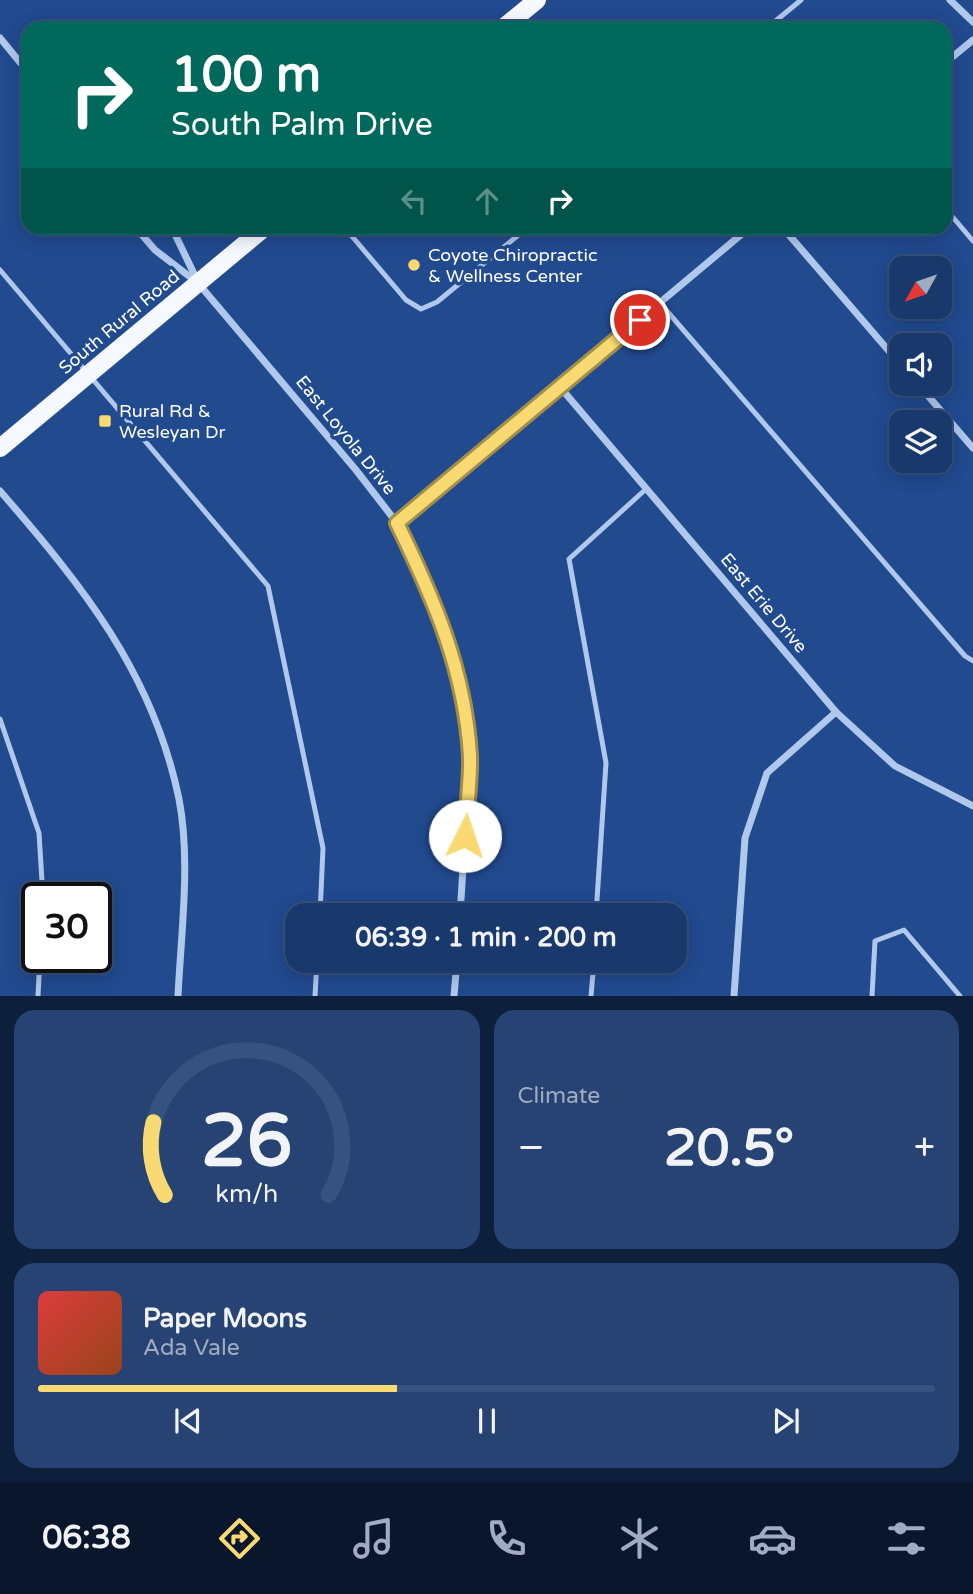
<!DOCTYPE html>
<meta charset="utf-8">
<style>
body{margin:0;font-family:"Varela Round",sans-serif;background:#264373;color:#f1f3f6;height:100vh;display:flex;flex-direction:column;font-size:26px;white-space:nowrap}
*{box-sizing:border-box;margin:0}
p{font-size:23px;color:#9facc1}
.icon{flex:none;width:38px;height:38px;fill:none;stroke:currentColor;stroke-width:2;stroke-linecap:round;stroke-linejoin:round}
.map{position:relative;height:996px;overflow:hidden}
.sheet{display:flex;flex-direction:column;gap:14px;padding:14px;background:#0e1f3b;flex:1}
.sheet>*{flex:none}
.banner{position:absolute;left:21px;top:21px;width:931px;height:214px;border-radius:21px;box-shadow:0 4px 18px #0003,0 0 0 2px #37527e;background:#00695c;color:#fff;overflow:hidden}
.needle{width:46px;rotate:230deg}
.buttons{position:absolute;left:889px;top:256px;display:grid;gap:14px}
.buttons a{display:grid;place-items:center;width:63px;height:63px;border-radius:14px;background:#19386b;box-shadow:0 4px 18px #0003,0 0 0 2px #37527e;font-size:35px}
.speed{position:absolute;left:21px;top:882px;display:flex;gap:14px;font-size:35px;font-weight:700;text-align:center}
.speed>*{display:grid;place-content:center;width:91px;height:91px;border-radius:50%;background:#19386b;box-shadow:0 4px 18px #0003,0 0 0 2px #37527e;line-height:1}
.speed .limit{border:4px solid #111;border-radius:10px;background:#fff;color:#111}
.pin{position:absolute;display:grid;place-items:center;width:60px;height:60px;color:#fff;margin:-30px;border:4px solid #fff;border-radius:50%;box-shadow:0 2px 7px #0007}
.me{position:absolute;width:77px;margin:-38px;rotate:4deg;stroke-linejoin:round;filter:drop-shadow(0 0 5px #0008)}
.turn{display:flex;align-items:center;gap:24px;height:147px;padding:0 35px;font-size:32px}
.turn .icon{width:91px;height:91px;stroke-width:2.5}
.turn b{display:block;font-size:49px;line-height:60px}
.lanes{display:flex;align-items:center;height:66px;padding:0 35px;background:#0003;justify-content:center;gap:35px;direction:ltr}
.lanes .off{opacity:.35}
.big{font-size:52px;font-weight:700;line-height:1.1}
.sheet .tile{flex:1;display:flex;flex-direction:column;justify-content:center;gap:10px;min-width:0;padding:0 24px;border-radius:21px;background:#264373}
.sheet .dial{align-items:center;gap:0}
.dial svg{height:182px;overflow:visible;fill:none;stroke:#37527e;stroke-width:7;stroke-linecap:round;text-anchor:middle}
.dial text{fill:#f1f3f6;stroke:none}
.song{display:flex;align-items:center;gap:21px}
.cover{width:84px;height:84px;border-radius:10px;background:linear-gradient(135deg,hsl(0 70% 55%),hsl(20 70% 35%))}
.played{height:7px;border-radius:4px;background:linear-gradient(90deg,#f9da72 40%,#37527e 40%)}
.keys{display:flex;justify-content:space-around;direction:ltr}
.heat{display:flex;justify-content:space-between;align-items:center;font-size:38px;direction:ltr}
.sheet .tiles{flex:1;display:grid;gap:14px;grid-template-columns:1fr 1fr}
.tile:last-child{grid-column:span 2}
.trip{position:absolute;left:285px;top:903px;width:402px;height:70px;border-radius:21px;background:#19386b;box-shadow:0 4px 18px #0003,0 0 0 2px #37527e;font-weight:700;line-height:70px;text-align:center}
.tabs{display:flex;height:112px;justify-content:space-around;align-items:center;background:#0a162b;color:#9facc1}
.tabs .icon{width:49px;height:49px}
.tabs .on{color:#f9da72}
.tabs b{font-size:32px;color:#f1f3f6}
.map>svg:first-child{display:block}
</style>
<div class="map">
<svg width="973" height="996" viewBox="0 0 973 996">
<rect width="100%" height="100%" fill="#214a8f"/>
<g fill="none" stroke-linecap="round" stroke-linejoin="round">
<g stroke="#b0c8ec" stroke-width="5">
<path d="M767 28 801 0"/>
<path d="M945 208 973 241"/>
<path d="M345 228 406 300 421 309 437 302 527 228"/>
<path d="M0 270 268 586 323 848 320 915"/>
<path d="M660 303 965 656 973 661"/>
<path d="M0 719 39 833 43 898"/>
<path d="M596 915 606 763 569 559 646 489"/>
<path d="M38 996 40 957"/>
<path d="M315 996 317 961"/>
<path d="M591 996 594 961"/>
<path d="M872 996 875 941 904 930 960 996"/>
</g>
<g stroke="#b0c8ec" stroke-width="7">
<path d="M950 0 973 22"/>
<path d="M0 38 28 72"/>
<path d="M945 63 973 40"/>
<path d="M136 228 155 250 198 283 356 470 397 523 429 590 457 667 470 757 460 915"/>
<path d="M172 228 198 282"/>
<path d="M783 228 901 365"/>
<path d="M917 383 973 448"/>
<path d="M560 387 836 712 895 766 973 806"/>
<path d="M0 491C82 585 153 673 179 799 191 861 181 933 178 996"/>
<path d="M397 523 749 228"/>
<path d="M454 996 457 961"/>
<path d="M734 996 745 838 767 773 836 712"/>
</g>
<g stroke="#f6f9ff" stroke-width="18">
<path d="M503 28 537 0"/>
<path d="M0 448 264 228"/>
</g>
</g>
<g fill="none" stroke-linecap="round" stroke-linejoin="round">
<defs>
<path id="route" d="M465 836C466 810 471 782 470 756 465 670 434 599 397 523L640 320"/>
</defs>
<use href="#route" stroke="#a28e4a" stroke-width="18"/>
<use href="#route" stroke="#f9da72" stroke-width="12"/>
</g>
<g fill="#f9da72" stroke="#214a8f" stroke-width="2.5">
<circle cx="414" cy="265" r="7"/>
<rect x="98" y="414" width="14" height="14" rx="3.5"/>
</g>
<g text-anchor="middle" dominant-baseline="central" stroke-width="7" stroke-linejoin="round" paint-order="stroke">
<g font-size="18" fill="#fff" stroke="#214a8f" text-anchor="start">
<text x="428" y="255">Coyote Chiropractic<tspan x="428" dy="21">&amp; Wellness Center</tspan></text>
<text x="119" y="411">Rural Rd &amp;<tspan x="119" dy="21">Wesleyan Dr</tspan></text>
</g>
<g font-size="18" fill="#fff" stroke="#214a8f">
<text transform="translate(119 322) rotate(-40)">South Rural Road</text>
<text transform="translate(346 435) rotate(51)">East Loyola Drive</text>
<text transform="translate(764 603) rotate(50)">East Erie Drive</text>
</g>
</g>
</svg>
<div class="buttons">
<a><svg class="needle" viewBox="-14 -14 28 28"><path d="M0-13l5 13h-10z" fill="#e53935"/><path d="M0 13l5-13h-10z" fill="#9facc1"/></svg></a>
<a><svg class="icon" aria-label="sound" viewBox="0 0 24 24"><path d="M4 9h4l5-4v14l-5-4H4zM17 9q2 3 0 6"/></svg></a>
<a><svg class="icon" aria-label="layers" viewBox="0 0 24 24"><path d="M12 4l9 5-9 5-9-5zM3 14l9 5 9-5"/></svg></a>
</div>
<div class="speed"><div class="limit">30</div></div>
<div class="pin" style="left:640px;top:320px;background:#d93025"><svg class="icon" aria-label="arrive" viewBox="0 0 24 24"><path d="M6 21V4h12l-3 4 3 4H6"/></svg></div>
<svg class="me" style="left:465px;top:836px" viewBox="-20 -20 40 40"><circle r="19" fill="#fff"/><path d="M0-13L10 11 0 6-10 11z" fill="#f9da72"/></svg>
<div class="trip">06:39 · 1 min · 200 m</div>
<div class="banner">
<div class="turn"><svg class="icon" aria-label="right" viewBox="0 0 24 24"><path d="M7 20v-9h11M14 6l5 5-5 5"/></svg><div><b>100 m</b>South Palm Drive</div></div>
<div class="lanes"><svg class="icon off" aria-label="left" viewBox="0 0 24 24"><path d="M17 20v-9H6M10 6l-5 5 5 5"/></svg><svg class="icon off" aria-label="ahead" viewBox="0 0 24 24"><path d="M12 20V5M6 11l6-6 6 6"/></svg><svg class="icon" aria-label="right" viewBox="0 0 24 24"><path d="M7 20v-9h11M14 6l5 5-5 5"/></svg></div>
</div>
</div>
<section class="sheet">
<div class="tiles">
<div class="tile dial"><svg viewBox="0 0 100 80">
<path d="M14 69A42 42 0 1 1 86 69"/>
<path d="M14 69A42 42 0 0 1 9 37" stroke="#f9da72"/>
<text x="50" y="56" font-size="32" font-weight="700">26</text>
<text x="50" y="72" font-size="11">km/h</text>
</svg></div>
<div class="tile"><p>Climate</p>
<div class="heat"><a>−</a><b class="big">20.5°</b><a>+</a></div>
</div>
<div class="tile">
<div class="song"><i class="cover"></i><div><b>Paper Moons</b><p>Ada Vale</p></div></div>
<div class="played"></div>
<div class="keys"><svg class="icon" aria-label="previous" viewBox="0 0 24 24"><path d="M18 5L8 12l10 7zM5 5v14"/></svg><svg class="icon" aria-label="pause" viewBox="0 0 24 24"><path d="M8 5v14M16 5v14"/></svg><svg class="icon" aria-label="next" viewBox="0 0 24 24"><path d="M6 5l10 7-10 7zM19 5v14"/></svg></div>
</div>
</div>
</section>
<nav class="tabs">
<b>06:38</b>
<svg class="icon on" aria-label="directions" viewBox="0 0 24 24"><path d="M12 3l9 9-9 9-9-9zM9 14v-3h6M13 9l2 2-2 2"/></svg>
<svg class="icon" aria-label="music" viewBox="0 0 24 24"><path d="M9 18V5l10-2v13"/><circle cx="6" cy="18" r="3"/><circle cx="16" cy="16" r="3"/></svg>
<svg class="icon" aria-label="phone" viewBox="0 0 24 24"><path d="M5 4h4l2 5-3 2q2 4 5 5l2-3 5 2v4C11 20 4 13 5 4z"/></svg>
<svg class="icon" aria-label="climate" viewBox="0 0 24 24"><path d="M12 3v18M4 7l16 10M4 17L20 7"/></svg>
<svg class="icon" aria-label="car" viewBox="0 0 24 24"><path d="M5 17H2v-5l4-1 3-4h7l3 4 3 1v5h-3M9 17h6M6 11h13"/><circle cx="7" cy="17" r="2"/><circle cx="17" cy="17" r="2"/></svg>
<svg class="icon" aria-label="filters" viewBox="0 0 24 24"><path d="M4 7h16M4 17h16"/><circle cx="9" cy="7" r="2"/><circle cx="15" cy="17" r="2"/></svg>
</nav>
